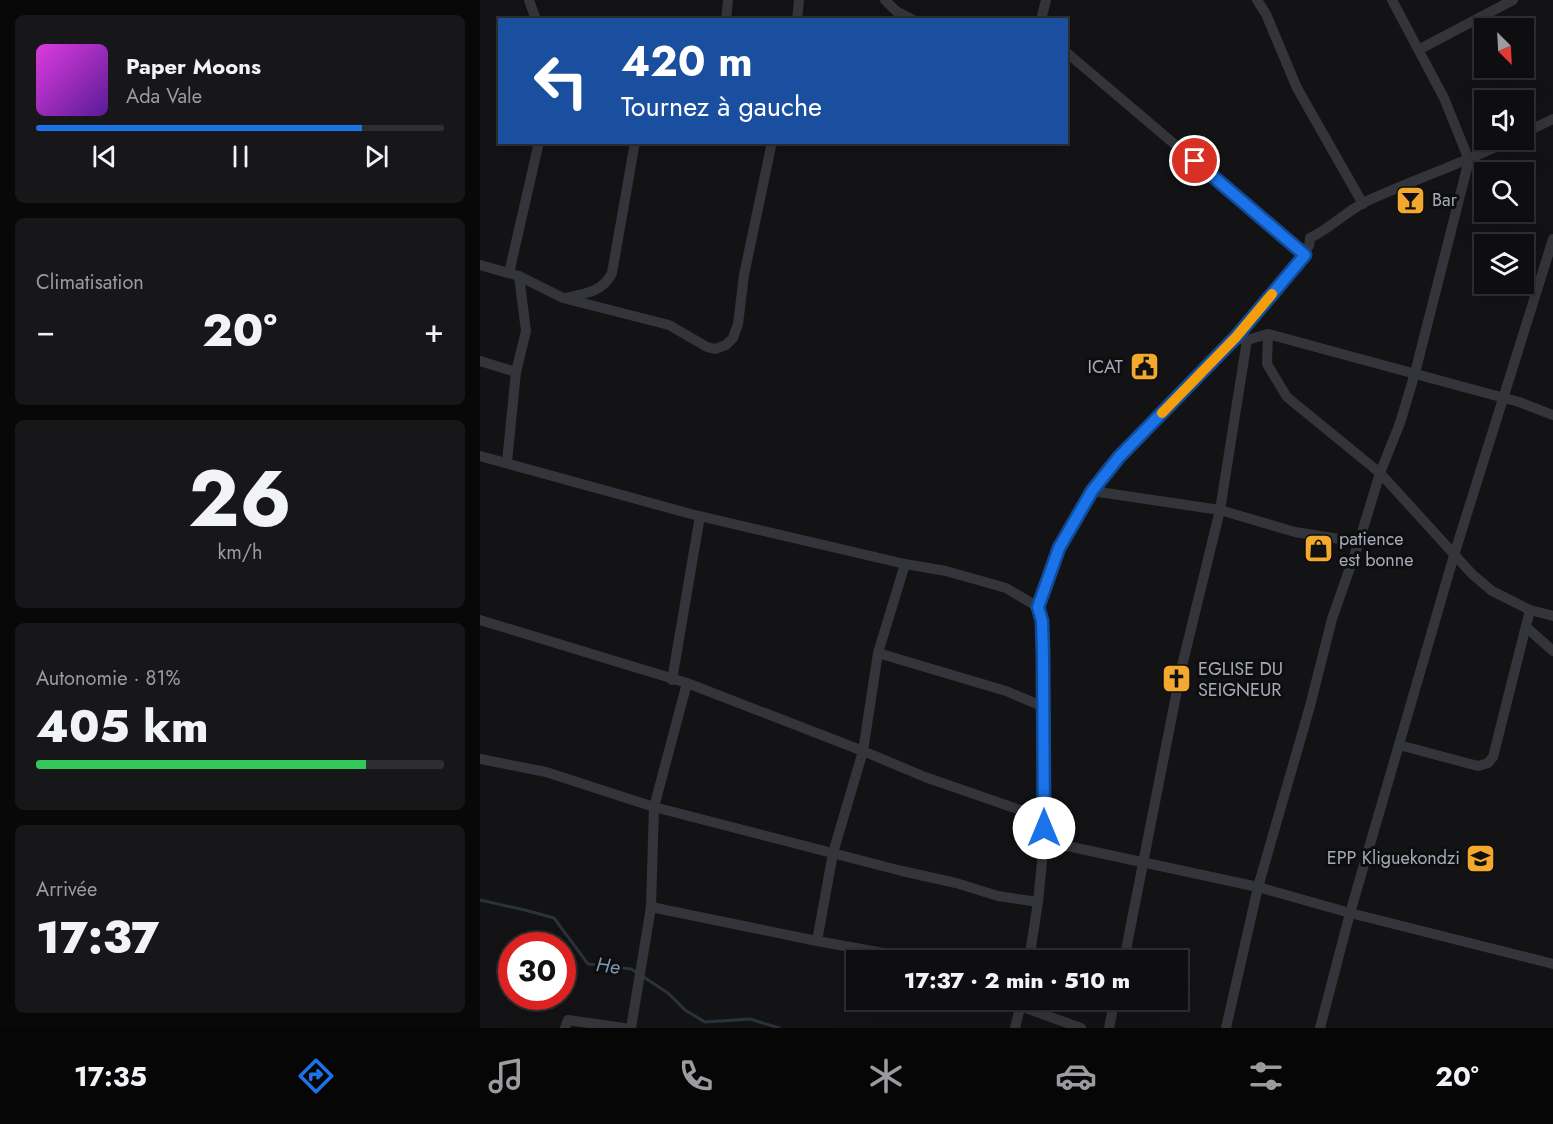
<!DOCTYPE html>
<html lang="fr">
<meta charset="utf-8">
<style>
body{margin:0;font-family:Jost,sans-serif;background:#171719;color:#f1f3f6;height:100vh;display:flex;flex-direction:column;font-size:22px;white-space:nowrap}
*{box-sizing:border-box;margin:0}
p{font-size:20px;color:#9b9c9f}
.icon{flex:none;width:33px;height:33px;fill:none;stroke:currentColor;stroke-width:2;stroke-linecap:round;stroke-linejoin:round}
.map{position:relative;flex:1;overflow:hidden}
.sheet{display:flex;flex-direction:column;gap:15px;padding:15px;background:#080809;width:480px}
.sheet>*{flex:none}
.banner{position:absolute;left:18px;top:18px;width:570px;height:126px;border-radius:0px;box-shadow:0 6px 24px #0002,0 0 0 2px #2e2e30;background:#1a4fa0;color:#fff;overflow:hidden}
.needle{width:39px;rotate:156deg}
.fabs{position:absolute;left:994px;top:18px;display:grid;gap:12px}
.fabs a{display:grid;place-items:center;width:60px;height:60px;border-radius:0px;background:#0e0e10;box-shadow:0 6px 24px #0002,0 0 0 2px #2e2e30;font-size:30px}
.speed{position:absolute;left:18px;top:932px;display:flex;gap:12px;font-size:30px;font-weight:700;text-align:center}
.speed>*{display:grid;place-content:center;width:78px;height:78px;border-radius:50%;background:#0e0e10;box-shadow:0 6px 24px #0002,0 0 0 2px #2e2e30;line-height:1}
.speed .limit{border:9px solid #d22;background:#fff;color:#111}
.pin{position:absolute;display:grid;place-items:center;width:51px;height:51px;color:#fff;margin:-26px;border:3px solid #fff;border-radius:50%;box-shadow:0 2px 6px #0007}
.me{position:absolute;width:66px;margin:-33px;rotate:0deg;stroke-linejoin:round;filter:drop-shadow(0 0 4px #0008)}
.turn{display:flex;align-items:center;gap:21px;height:126px;padding:0 24px;font-size:27px}
.turn .icon{width:78px;height:78px;stroke-width:2.5}
.turn b{display:block;font-size:42px;line-height:51px}
.big{font-size:45px;font-weight:800;line-height:1.1}
.sheet .card{flex:1;display:flex;flex-direction:column;justify-content:center;gap:9px;min-width:0;padding:0 21px;border-radius:9px;background:#171719}
.sheet .dial{align-items:center;gap:0}
.dial b{font-size:78px;line-height:1}
.song{display:flex;align-items:center;gap:18px}
.cover{width:72px;height:72px;border-radius:9px;background:linear-gradient(135deg,hsl(300 70% 55%),hsl(270 70% 35%))}
.played{height:6px;border-radius:3px;background:linear-gradient(90deg,#1a73e8 80%,#2e2e30 80%)}
.keys{display:flex;justify-content:space-around;direction:ltr}
.heat{display:flex;justify-content:space-between;align-items:center;font-size:33px;direction:ltr}
.charge{height:9px;border-radius:4px;background:linear-gradient(90deg,#34c759 81%,#2e2e30 0)}
.trip{position:absolute;left:366px;top:950px;width:342px;height:60px;border-radius:0px;background:#0e0e10;box-shadow:0 6px 24px #0002,0 0 0 2px #2e2e30;font-weight:800;line-height:60px;text-align:center}
.tab-bar{display:flex;height:96px;justify-content:space-around;align-items:center;background:#060606;color:#9b9c9f}
.tab-bar .icon{width:42px;height:42px}
.tab-bar .active{color:#1a73e8}
.tab-bar b{font-size:27px;color:#f1f3f6}
main{display:flex;flex:1;min-height:0}
.map>svg:first-child{display:block}
</style>
<main>
<section class="sheet">
<div class="card">
<div class="song"><i class="cover"></i><div><b>Paper Moons</b><p>Ada Vale</p></div></div>
<div class="played"></div>
<div class="keys"><svg class="icon" aria-label="previous" viewBox="0 0 24 24"><path d="M18 5L8 12l10 7zM5 5v14"/></svg><svg class="icon" aria-label="pause" viewBox="0 0 24 24"><path d="M8 5v14M16 5v14"/></svg><svg class="icon" aria-label="next" viewBox="0 0 24 24"><path d="M6 5l10 7-10 7zM19 5v14"/></svg></div>
</div>
<div class="card"><p>Climatisation</p>
<div class="heat"><a>−</a><b class="big">20°</b><a>+</a></div>
</div>
<div class="card dial"><b>26</b><p>km/h</p></div>
<div class="card"><p>Autonomie · 81%</p><b class="big">405 km</b><div class="charge"></div></div>
<div class="card"><p>Arrivée</p><b class="big">17:37</b></div>
</section>
<div class="map">
<svg width="1073" height="1028" viewBox="0 0 1073 1028">
<rect width="100%" height="100%" fill="#131315"/>
<g fill="none" stroke-linecap="round" stroke-linejoin="round">
<g stroke="#293339" stroke-width="3">
<path d="M0 900 45 910 74 918 108 964 151 969 156 972"/>
<path d="M162 976 188 993 205 1010 225 1022 270 1019 299 1028"/>
</g>
<g stroke="#34353a" stroke-width="10">
<path d="M49 0 56 20"/>
<path d="M405 0 416 11 433 20"/>
<path d="M777 0 786 14 817 88 883 204"/>
<path d="M246 20 248 0"/>
<path d="M317 20 319 0"/>
<path d="M561 20 566 0"/>
<path d="M940 49 1033 0"/>
<path d="M586 52 825 255"/>
<path d="M1044 133 1073 119"/>
<path d="M0 265 39 276 83 298 189 325 227 347 235 349 246 345 253 338 258 324 264 275 292 142"/>
<path d="M29 273 59 142"/>
<path d="M85 298C104 294 123 292 132 273L155 142"/>
<path d="M788 334 787 364 807 397 900 473 992 574 1012 591 1050 610 1073 616"/>
<path d="M762 339 767 340 788 334 1039 402 1073 415"/>
<path d="M0 361 36 372"/>
<path d="M0 456 211 514 425 564 466 571 526 588 558 607"/>
<path d="M27 462 36 372 46 331 39 276"/>
<path d="M612 491 740 510 815 532 879 542"/>
<path d="M0 620 207 683 383 751 445 777 540 810 564 815"/>
<path d="M1046 627 1073 651"/>
<path d="M398 653 526 691 564 707"/>
<path d="M192 680 220 516"/>
<path d="M919 745 998 766 1008 763 1013 757 1050 610"/>
<path d="M0 759 66 772 174 807 422 871 476 883 518 896 558 902"/>
<path d="M564 841 778 887 870 913 1073 964"/>
<path d="M171 907 337 941 353 853 383 751 398 653 425 564"/>
<path d="M337 941 442 960"/>
<path d="M549 960 558 902 564 841 563 655 562 621 558 607 579 548 612 491 639 457 756 337 825 255 824 251 829 246 830 238C850 228 866 212 885 202 933 180 983 163 1031 140"/>
<path d="M644 960 701 670 740 510 767 340"/>
<path d="M540 1006 601 1028"/>
<path d="M85 1028 88 1020 144 1028"/>
<path d="M151 1028 171 907 174 807 207 683"/>
<path d="M535 1028 542 999"/>
<path d="M629 1028 635 999"/>
<path d="M746 1028 778 887 830 706 852 619 879 542 900 473 920 423 935 373 989 160 964 98 912 0"/>
<path d="M840 1028 870 913 975 552 1073 239"/>
</g>
</g>
<g fill="none" stroke-linecap="round" stroke-linejoin="round">
<defs>
<path id="route" d="M564 828 563 655 562 621 558 607 579 548 612 491 639 457 756 337 825 255 715 161"/>
</defs>
<use href="#route" stroke="#114b97" stroke-width="15"/>
<use href="#route" stroke="#1a73e8" stroke-width="10"/>
<path stroke="#f59e0b" stroke-width="10" d="M682 413 756 337 792 294"/>
</g>
<defs>
<symbol id="bar-square" viewBox="-11 -11 22 22"><rect x="-9" y="-9" width="18" height="18" rx="4" fill="#f4a82d" stroke="#0e0e10"/><path d="M-6-5H6L.8 .8V4.5H3.5V6h-7V4.5H-.8V.8Z" fill="#111"/></symbol>
<symbol id="civic-square" viewBox="-11 -11 22 22"><rect x="-9" y="-9" width="18" height="18" rx="4" fill="#f4a82d" stroke="#0e0e10"/><path d="M-.6-6.5H3V-4.5H.6V-3L4-1V1h2V6H-6V1h2V-1L-.6-3ZM-1.2 2.5V6h2.4V2.5Z" fill="#111"/></symbol>
<symbol id="shop-square" viewBox="-11 -11 22 22"><rect x="-9" y="-9" width="18" height="18" rx="4" fill="#f4a82d" stroke="#0e0e10"/><path d="M-5-2.5h2.3a2.7 3.5 0 0 1 5.4 0H5L5.5 6h-11ZM-1.5-2.5h3a1.5 2.3 0 0 0-3 0Z" fill="#111"/></symbol>
<symbol id="church-square" viewBox="-11 -11 22 22"><rect x="-9" y="-9" width="18" height="18" rx="4" fill="#f4a82d" stroke="#0e0e10"/><path d="M-1.2-6h2.4v3.5h3.3v2.4h-3.3V6h-2.4V-.1h-3.3v-2.4h3.3Z" fill="#111"/></symbol>
<symbol id="school-square" viewBox="-11 -11 22 22"><rect x="-9" y="-9" width="18" height="18" rx="4" fill="#f4a82d" stroke="#0e0e10"/><path d="M0-5L7-2L0 1L-7-2ZM-4 1L0 2.5L4 1V4Q0 6-4 4Z" fill="#111"/></symbol>
</defs>
<g fill-rule="evenodd">
<use href="#bar-square" x="914" y="184" width="33" height="33"/>
<use href="#civic-square" x="648" y="350" width="33" height="33"/>
<use href="#shop-square" x="822" y="532" width="33" height="33"/>
<use href="#church-square" x="680" y="662" width="33" height="33"/>
<use href="#school-square" x="984" y="842" width="33" height="33"/>
</g>
<g text-anchor="middle" dominant-baseline="central" stroke-width="6" stroke-linejoin="round" paint-order="stroke">
<g font-size="18" fill="#a5abb6" stroke="#0e0e10" text-anchor="start">
<text x="952" y="200">Bar</text>
<text x="643" y="367" text-anchor="end">ICAT</text>
<text x="859" y="539">patience<tspan x="859" dy="21">est bonne</tspan></text>
<text x="718" y="669">EGLISE DU<tspan x="718" dy="21">SEIGNEUR</tspan></text>
<text x="980" y="858" text-anchor="end">EPP Kliguekondzi</text>
</g>
<g font-size="20" font-style="italic" fill="#7b9ab1" stroke="#0e0e10">
<text transform="translate(128 966) rotate(7)">He</text>
</g>
</g>
</svg>
<div class="fabs">
<a><svg class="needle" viewBox="-14 -14 28 28"><path d="M0-13l5 13h-10z" fill="#e53935"/><path d="M0 13l5-13h-10z" fill="#9b9c9f"/></svg></a>
<a><svg class="icon" aria-label="sound" viewBox="0 0 24 24"><path d="M4 9h4l5-4v14l-5-4H4zM17 9q2 3 0 6"/></svg></a>
<a><svg class="icon" aria-label="search" viewBox="0 0 24 24"><circle cx="10" cy="10" r="6"/><path d="M15 15l6 6"/></svg></a>
<a><svg class="icon" aria-label="layers" viewBox="0 0 24 24"><path d="M12 4l9 5-9 5-9-5zM3 14l9 5 9-5"/></svg></a>
</div>
<div class="speed"><div class="limit">30</div></div>
<div class="pin" style="left:715px;top:161px;background:#d93025"><svg class="icon" aria-label="arrive" viewBox="0 0 24 24"><path d="M6 21V4h12l-3 4 3 4H6"/></svg></div>
<svg class="me" style="left:564px;top:828px" viewBox="-20 -20 40 40"><circle r="19" fill="#fff"/><path d="M0-13L10 11 0 6-10 11z" fill="#1a73e8"/></svg>
<div class="trip">17:37 · 2 min · 510 m</div>
<div class="banner">
<div class="turn"><svg class="icon" aria-label="left" viewBox="0 0 24 24"><path d="M17 20v-9H6M10 6l-5 5 5 5"/></svg><div><b>420 m</b>Tournez à gauche</div></div>
</div>
</div>
</main>
<nav class="tab-bar">
<b>17:35</b>
<svg class="icon active" aria-label="directions" viewBox="0 0 24 24"><path d="M12 3l9 9-9 9-9-9zM9 14v-3h6M13 9l2 2-2 2"/></svg>
<svg class="icon" aria-label="music" viewBox="0 0 24 24"><path d="M9 18V5l10-2v13"/><circle cx="6" cy="18" r="3"/><circle cx="16" cy="16" r="3"/></svg>
<svg class="icon" aria-label="phone" viewBox="0 0 24 24"><path d="M5 4h4l2 5-3 2q2 4 5 5l2-3 5 2v4C11 20 4 13 5 4z"/></svg>
<svg class="icon" aria-label="climate" viewBox="0 0 24 24"><path d="M12 3v18M4 7l16 10M4 17L20 7"/></svg>
<svg class="icon" aria-label="car" viewBox="0 0 24 24"><path d="M5 17H2v-5l4-1 3-4h7l3 4 3 1v5h-3M9 17h6M6 11h13"/><circle cx="7" cy="17" r="2"/><circle cx="17" cy="17" r="2"/></svg>
<svg class="icon" aria-label="filters" viewBox="0 0 24 24"><path d="M4 7h16M4 17h16"/><circle cx="9" cy="7" r="2"/><circle cx="15" cy="17" r="2"/></svg>
<b>20°</b>
</nav>
